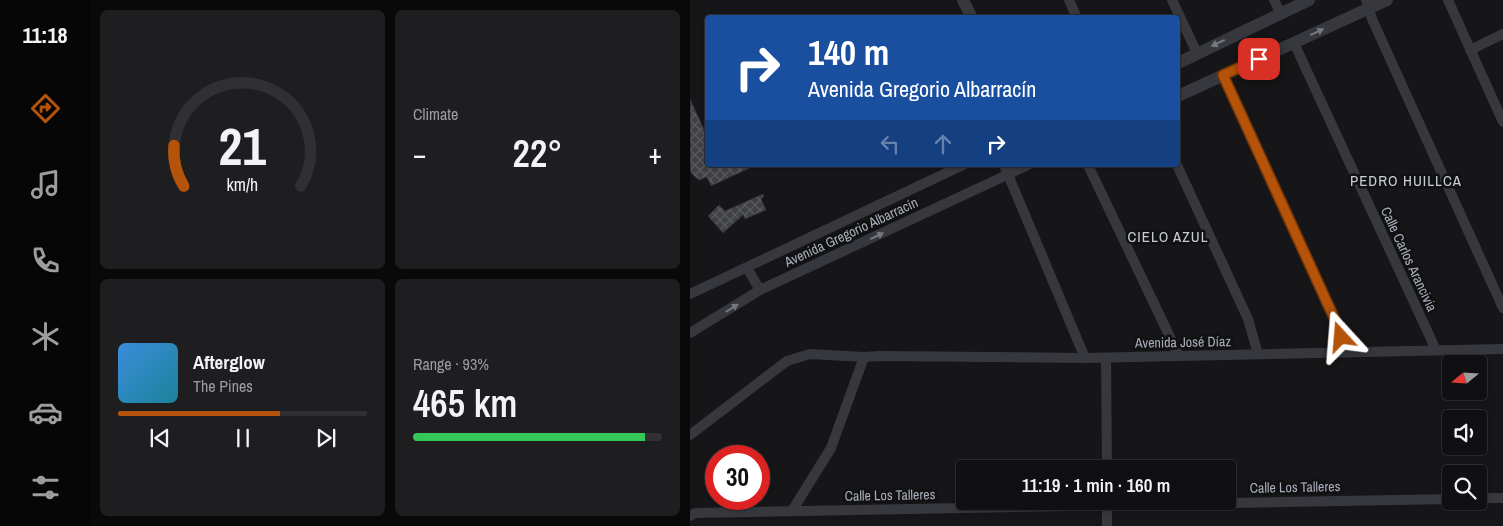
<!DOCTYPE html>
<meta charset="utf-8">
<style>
body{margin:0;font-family:"Archivo Narrow",sans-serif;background:#1e1e20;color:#f1f3f6;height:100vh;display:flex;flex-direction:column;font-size:19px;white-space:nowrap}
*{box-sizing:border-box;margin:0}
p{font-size:16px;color:#9c9d9f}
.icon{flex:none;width:28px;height:28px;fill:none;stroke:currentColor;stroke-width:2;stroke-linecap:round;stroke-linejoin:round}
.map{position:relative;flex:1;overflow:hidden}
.sheet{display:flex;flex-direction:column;gap:10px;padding:10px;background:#09090a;width:600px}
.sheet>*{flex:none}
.guide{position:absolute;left:15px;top:15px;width:475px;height:152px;border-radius:5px;box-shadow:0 1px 4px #0004,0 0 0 1px #303032;background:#1a4fa0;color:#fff;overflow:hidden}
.needle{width:32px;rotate:252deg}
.buttons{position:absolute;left:752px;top:355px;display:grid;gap:10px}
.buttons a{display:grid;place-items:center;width:45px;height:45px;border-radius:5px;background:#101012;box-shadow:0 1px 4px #0004,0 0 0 1px #303032;font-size:25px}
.speed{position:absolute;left:15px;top:445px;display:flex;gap:10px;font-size:25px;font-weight:700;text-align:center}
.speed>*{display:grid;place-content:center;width:65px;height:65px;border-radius:50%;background:#101012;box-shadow:0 1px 4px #0004,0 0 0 1px #303032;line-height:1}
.speed .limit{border:8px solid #d22;background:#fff;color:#111}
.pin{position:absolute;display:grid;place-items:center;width:42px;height:42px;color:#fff;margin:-21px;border-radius:10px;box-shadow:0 2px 8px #0006}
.me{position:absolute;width:55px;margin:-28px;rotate:341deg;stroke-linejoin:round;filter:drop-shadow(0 0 4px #0008)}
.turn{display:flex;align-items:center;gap:18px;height:105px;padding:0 20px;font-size:22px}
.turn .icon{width:65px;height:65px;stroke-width:2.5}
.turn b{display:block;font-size:35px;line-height:42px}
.lanes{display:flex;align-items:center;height:48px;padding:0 20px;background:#0003;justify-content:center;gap:25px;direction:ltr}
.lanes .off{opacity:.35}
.big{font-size:38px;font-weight:600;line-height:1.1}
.sheet .card{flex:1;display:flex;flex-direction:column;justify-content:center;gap:8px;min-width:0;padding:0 18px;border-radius:8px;background:#1e1e20}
.sheet .dial{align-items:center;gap:0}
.dial svg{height:130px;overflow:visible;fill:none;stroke:#303032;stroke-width:7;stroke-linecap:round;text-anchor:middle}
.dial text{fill:#f1f3f6;stroke:none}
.song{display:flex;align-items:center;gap:15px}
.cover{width:60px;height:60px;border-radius:8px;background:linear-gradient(135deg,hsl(210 70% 55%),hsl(190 70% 35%))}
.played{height:5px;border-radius:2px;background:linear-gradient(90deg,#b45309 65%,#303032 65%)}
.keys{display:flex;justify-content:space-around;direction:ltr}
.heat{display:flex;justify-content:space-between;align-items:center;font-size:28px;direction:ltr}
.charge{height:8px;border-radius:4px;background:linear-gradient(90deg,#34c759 93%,#303032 0)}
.sheet .tiles{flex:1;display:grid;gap:10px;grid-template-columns:repeat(2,1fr)}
.trip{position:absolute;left:266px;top:460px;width:280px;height:50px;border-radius:5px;background:#101012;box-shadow:0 1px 4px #0004,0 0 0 1px #303032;font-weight:600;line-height:50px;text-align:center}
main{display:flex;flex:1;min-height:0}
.dock{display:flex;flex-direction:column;width:90px;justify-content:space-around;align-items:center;background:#060607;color:#9c9d9f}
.dock .icon{width:35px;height:35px}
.dock .selected{color:#b45309}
.dock b{font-size:22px;color:#f1f3f6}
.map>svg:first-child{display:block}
</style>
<main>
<nav class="dock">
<b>11:18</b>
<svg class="icon selected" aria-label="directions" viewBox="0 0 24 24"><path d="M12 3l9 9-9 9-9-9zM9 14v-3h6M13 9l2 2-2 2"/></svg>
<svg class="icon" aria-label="music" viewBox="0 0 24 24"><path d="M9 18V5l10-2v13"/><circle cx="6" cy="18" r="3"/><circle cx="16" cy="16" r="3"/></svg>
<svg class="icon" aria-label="phone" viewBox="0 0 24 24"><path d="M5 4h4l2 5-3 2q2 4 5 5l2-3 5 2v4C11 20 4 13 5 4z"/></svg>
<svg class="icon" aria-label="climate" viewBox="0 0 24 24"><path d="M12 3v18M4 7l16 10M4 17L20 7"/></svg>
<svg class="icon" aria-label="car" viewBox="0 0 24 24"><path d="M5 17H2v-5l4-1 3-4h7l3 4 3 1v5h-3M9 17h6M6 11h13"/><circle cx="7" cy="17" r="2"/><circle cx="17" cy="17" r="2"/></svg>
<svg class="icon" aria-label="filters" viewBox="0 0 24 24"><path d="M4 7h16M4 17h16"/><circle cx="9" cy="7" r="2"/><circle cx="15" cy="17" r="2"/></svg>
</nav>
<section class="sheet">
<div class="tiles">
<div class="card dial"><svg viewBox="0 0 100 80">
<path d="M14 69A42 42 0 1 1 86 69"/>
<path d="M14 69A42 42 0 0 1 8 44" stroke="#b45309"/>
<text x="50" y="56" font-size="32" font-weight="700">21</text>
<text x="50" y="72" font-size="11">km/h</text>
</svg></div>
<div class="card"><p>Climate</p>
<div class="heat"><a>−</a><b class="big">22°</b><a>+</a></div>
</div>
<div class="card">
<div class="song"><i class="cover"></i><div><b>Afterglow</b><p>The Pines</p></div></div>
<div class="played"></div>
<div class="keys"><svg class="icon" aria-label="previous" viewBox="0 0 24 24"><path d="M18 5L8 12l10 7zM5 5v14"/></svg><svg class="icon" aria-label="pause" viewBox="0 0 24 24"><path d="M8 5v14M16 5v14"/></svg><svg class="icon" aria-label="next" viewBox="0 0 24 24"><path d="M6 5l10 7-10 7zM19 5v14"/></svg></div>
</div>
<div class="card"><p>Range · 93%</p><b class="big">465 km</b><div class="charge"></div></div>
</div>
</section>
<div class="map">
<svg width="813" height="526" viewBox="0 0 813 526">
<defs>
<pattern id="building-cross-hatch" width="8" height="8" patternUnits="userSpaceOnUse" patternTransform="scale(1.25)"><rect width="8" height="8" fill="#404145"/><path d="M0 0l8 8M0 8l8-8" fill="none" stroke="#595a5e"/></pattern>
</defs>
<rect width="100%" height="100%" fill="#161618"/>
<g fill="url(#building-cross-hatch)" stroke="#303034">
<path d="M0 99 18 138V165H66L21 186 17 177 9 180 3 175 0 170Z"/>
<path d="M73 194 74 196 71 199 76 210 55 219 53 215 33 233 18 216 29 205 35 211Z"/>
</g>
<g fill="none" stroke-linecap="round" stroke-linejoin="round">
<g stroke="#37383d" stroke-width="10">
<path d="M379 0 387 18"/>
<path d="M482 0 507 53"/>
<path d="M584 0 591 14"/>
<path d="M676 0 682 19 813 308"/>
<path d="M758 0 813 122"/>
<path d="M604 43 746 350"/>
<path d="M780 50 813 34"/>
<path d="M533 75 646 322 655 352"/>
<path d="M314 165 395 358"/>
<path d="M398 165 489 356"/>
<path d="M487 165 558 319 568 354"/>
<path d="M57 268 70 290"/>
<path d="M0 294 273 165"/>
<path d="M0 333 70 290 338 165"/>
<path d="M416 358 417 469"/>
<path d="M0 435 97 361 120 354 174 357 190 356 395 358 813 349"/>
<path d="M789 498H813"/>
<path d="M417 501V526"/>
<path d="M102 511 141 448 174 357"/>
<path d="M0 516 5 513 761 499"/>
</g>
<g stroke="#37383d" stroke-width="12">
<path d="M273 0 282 18"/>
<path d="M488 63 619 0"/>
<path d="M488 96 697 0"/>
</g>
</g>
<defs><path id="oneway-solid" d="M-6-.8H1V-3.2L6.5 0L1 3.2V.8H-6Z" transform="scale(1.25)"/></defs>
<g fill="#757981">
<use href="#oneway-solid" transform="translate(627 32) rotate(-25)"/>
<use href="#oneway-solid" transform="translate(528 43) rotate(155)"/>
<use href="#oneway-solid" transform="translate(187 236) rotate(-25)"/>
<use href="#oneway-solid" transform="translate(42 308) rotate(-32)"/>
</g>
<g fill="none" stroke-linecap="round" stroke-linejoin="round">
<defs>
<path id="route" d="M569 59 533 75 646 322 651 337"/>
</defs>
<use href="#route" stroke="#753606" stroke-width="12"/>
<use href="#route" stroke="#b45309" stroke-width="9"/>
</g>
<g text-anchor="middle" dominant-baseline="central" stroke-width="5" stroke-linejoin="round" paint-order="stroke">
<g font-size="14" fill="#a7aeb9" stroke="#111113">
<text transform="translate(161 232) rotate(-25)">Avenida Gregorio Albarracín</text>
<text transform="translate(719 259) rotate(65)">Calle Carlos Arancivia</text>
<text transform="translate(493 342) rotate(-1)">Avenida José Díaz</text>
<text transform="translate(605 487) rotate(-1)">Calle Los Talleres</text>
<text transform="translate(200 495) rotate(-1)">Calle Los Talleres</text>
</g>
<g font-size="15" letter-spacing="1" fill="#c8cdd5" stroke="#111113">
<text x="716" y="180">PEDRO HUILLCA</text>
<text x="478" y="236">CIELO AZUL</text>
</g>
</g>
</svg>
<div class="buttons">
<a><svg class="needle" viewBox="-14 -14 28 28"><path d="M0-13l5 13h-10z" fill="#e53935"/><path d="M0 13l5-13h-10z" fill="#9c9d9f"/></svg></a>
<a><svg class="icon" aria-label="sound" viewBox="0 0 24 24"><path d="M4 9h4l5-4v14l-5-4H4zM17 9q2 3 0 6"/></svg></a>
<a><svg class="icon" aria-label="search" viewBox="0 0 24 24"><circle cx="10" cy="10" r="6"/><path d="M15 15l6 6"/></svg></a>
</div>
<div class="speed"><div class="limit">30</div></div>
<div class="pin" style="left:569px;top:59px;background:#d93025"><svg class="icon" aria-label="arrive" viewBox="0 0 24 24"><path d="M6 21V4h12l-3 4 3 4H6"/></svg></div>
<svg class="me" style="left:651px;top:337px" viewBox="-20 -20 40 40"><path d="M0-17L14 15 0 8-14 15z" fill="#b45309" stroke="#fff" stroke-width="4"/></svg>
<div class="trip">11:19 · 1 min · 160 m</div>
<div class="guide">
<div class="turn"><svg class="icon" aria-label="right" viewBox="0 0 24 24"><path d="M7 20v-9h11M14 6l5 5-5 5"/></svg><div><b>140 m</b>Avenida Gregorio Albarracín</div></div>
<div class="lanes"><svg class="icon off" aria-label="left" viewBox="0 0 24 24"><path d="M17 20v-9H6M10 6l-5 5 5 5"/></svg><svg class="icon off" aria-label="ahead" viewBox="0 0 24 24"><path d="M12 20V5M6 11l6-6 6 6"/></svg><svg class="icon" aria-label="right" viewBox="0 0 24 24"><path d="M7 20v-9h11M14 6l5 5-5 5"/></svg></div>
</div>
</div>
</main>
